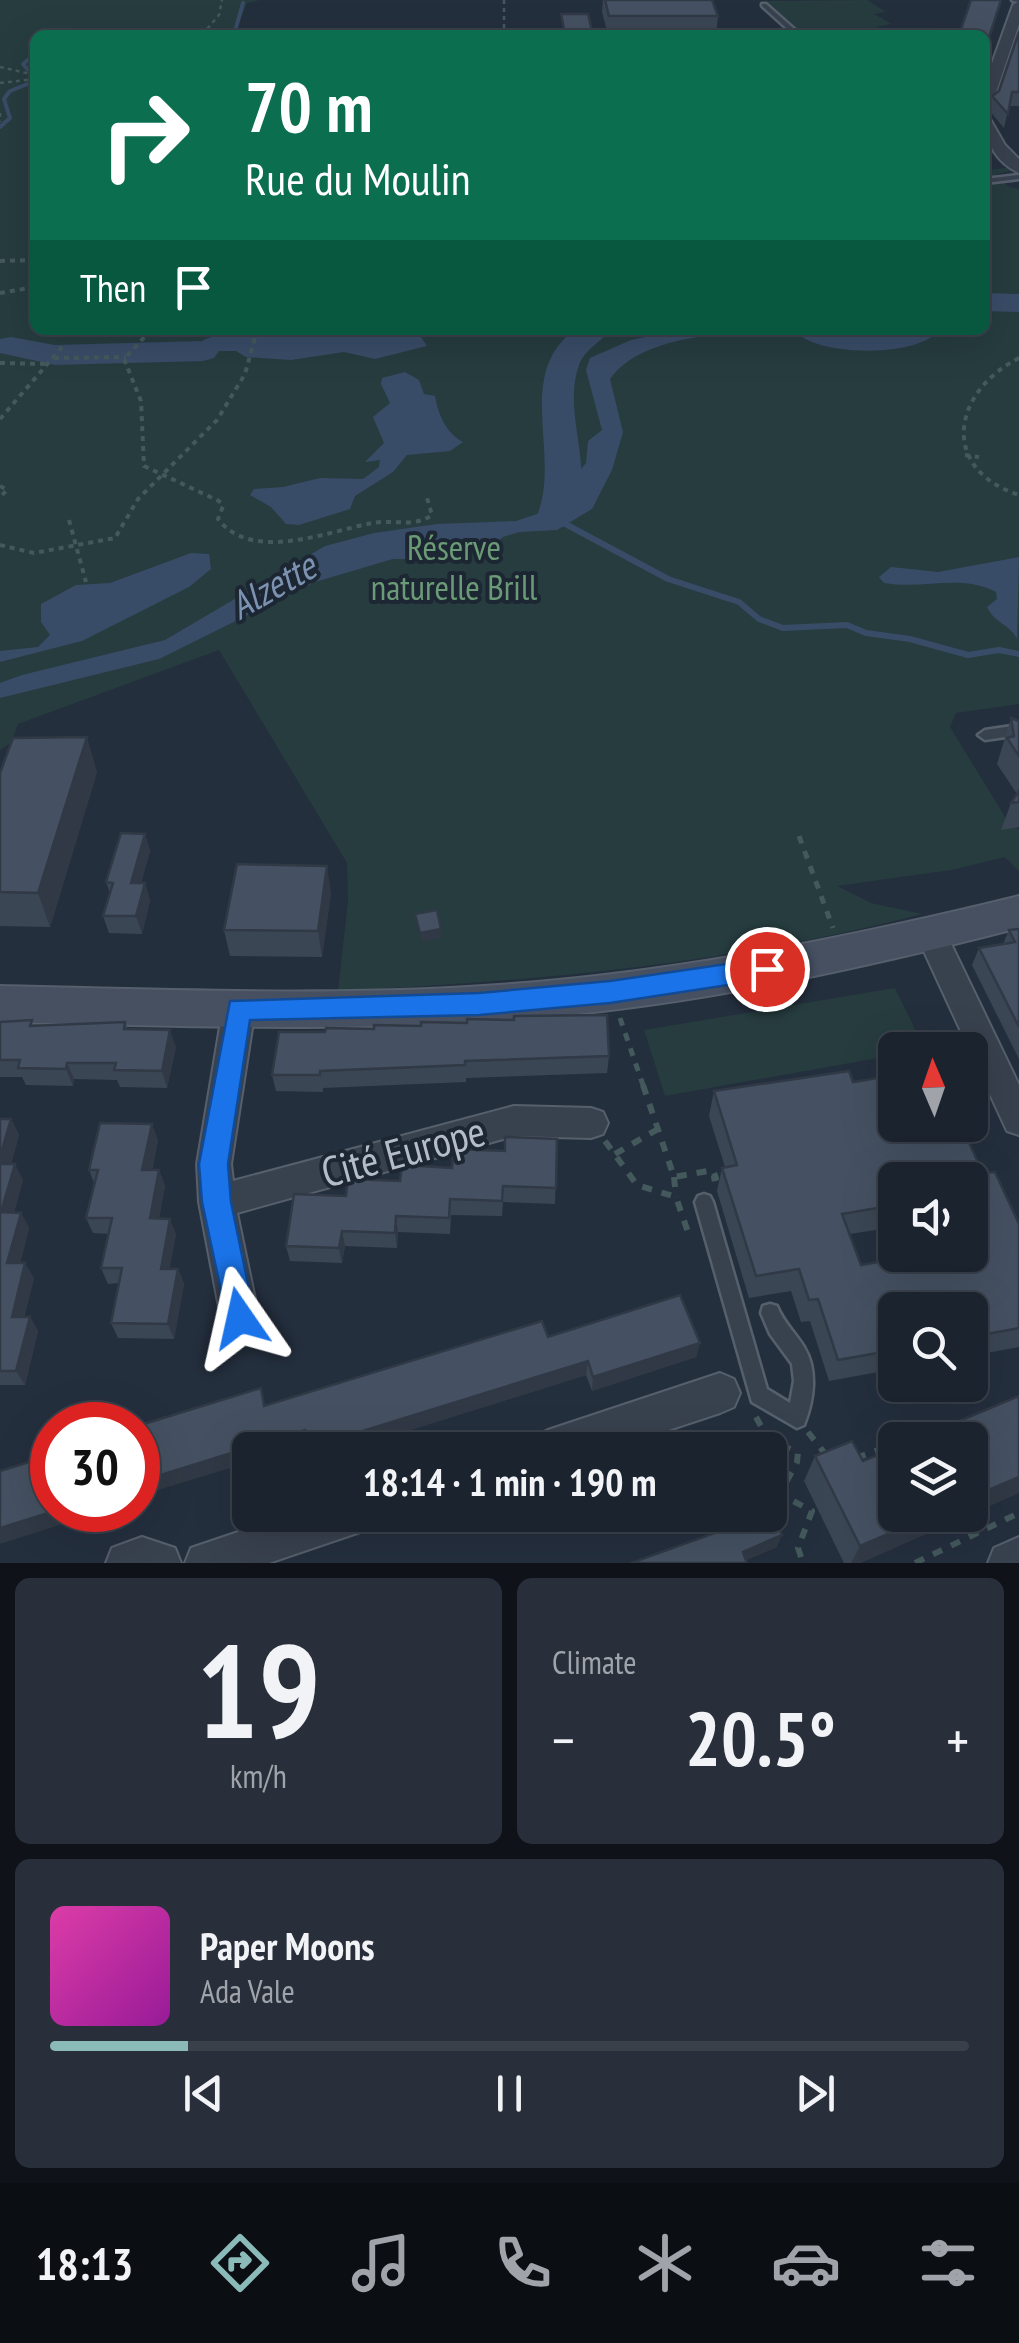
<!DOCTYPE html>
<meta charset="utf-8">
<style>
body{margin:0;font-family:"PT Sans Narrow",sans-serif;background:#282f3a;color:#f1f3f6;height:100vh;display:flex;flex-direction:column;font-size:38px;white-space:nowrap}
*{box-sizing:border-box;margin:0}
p{font-size:32px;color:#a0a4aa}
.icon{flex:none;width:55px;height:55px;fill:none;stroke:currentColor;stroke-width:2;stroke-linecap:round;stroke-linejoin:round}
.map{position:relative;height:1563px;overflow:hidden}
.side{display:flex;flex-direction:column;gap:15px;padding:15px;background:#0f1319;flex:1}
.side>*{flex:none}
.banner{position:absolute;left:30px;top:30px;width:960px;height:305px;border-radius:15px;box-shadow:0 10px 40px #0002,0 0 0 2px #39404a;background:#0b6e4f;color:#fff;overflow:hidden}
.needle{width:65px;rotate:358deg}
.controls{position:absolute;left:878px;top:1032px;display:grid;gap:20px}
.controls a{display:grid;place-items:center;width:110px;height:110px;border-radius:15px;background:#1b232e;box-shadow:0 10px 40px #0002,0 0 0 2px #39404a;font-size:50px}
.speed{position:absolute;left:30px;top:1402px;display:flex;gap:20px;font-size:50px;font-weight:700;text-align:center}
.speed>*{display:grid;place-content:center;width:130px;height:130px;border-radius:50%;background:#1b232e;box-shadow:0 10px 40px #0002,0 0 0 2px #39404a;line-height:1}
.speed .limit{border:15px solid #d22;background:#fff;color:#111}
.pin{position:absolute;display:grid;place-items:center;width:85px;height:85px;color:#fff;margin:-42px;border:5px solid #fff;border-radius:50%;box-shadow:0 2px 10px #0007}
.me{position:absolute;width:110px;margin:-55px;rotate:349deg;stroke-linejoin:round;filter:drop-shadow(0 0 8px #0008)}
.turn{display:flex;align-items:center;gap:35px;height:210px;padding:0 50px;font-size:45px}
.turn .icon{width:130px;height:130px;stroke-width:2.5}
.turn b{display:block;font-size:70px;line-height:85px}
.then{display:flex;align-items:center;height:95px;padding:0 50px;background:#0003;gap:20px;font-size:38px}
.big{font-size:75px;font-weight:800;line-height:1.1}
.side .card{flex:1;display:flex;flex-direction:column;justify-content:center;gap:15px;min-width:0;padding:0 35px;border-radius:15px;background:#282f3a}
.side .dial{align-items:center;gap:0}
.dial b{font-size:130px;line-height:1}
.song{display:flex;align-items:center;gap:30px}
.cover{width:120px;height:120px;border-radius:15px;background:linear-gradient(135deg,hsl(320 70% 55%),hsl(300 70% 35%))}
.played{height:10px;border-radius:5px;background:linear-gradient(90deg,#8bbbb9 15%,#39404a 15%)}
.keys{display:flex;justify-content:space-around;direction:ltr}
.heat{display:flex;justify-content:space-between;align-items:center;font-size:55px;direction:ltr}
.side .tiles{flex:1;display:grid;gap:15px;grid-template-columns:1fr 1fr}
.card:last-child{grid-column:span 2}
.trip{position:absolute;left:232px;top:1432px;width:555px;height:100px;border-radius:15px;background:#1b232e;box-shadow:0 10px 40px #0002,0 0 0 2px #39404a;font-weight:800;line-height:100px;text-align:center}
.tab-bar{display:flex;height:160px;justify-content:space-around;align-items:center;background:#0b0e12;color:#a0a4aa}
.tab-bar .icon{width:70px;height:70px}
.tab-bar .on{color:#8bbbb9}
.tab-bar b{font-size:45px;color:#f1f3f6}
.map>svg:first-child{display:block}
</style>
<div class="map">
<svg width="1019" height="1563" viewBox="0 0 1019 1563">
<rect width="100%" height="100%" fill="#242f3e"/>
<g fill="#263c3f">
<path d="M0 0H259L247 3 234 35H35V330H985V170L1007 168 1011 171 996 174 1009 187 1019 189V704L956 713 950 727 1010 825 1019 829V871L1005 857 951 870 837 886 871 903 922 914C730 964 536 981 338 991L348 901 347 863 219 650 18 724 11 743 0 750Z"/>
<path d="M867 0 886 12 874 14 892 24 876 27 885 35H804L765 1Z"/>
<path d="M895 988 925 1050H895V1055L665 1096 644 1030Z"/>
</g>
<g fill="#394c67">
<path d="M277 330H424L421 337 427 346 375 359 344 352 291 360 246 357 236 351H203V340C227 329 254 345 277 330Z"/>
<path d="M679 330H831L850 342C790 329 649 322 610 379L623 432 612 470 592 509 557 530 519 532 503 537 494 545 440 559H393L315 582 159 659 0 698V683L22 675 165 640 325 546 374 533 437 524 516 521 546 511 586 463 588 441 602 430 586 370 590 358 631 340Z"/>
<path d="M405 372 419 380 424 394 435 396C438 414 446 433 463 442L450 451 407 455 393 472 355 496 350 509 299 525 286 524 271 507 250 495 254 489 283 487 320 478 363 479 379 467 380 460 365 462 384 443 373 417 390 403 381 384 382 378Z"/>
<path d="M191 553 209 554 211 569 189 587 82 641 0 662V651L38 647 50 635 41 622V604L76 585 110 583Z"/>
<path d="M1019 557 1017 639C1010 624 994 623 987 607L997 599 996 592C961 573 924 590 884 583L879 577 891 567 938 572Z"/>
</g>
<g fill="none" stroke-linecap="round" stroke-linejoin="round">
<g stroke="#394c67" stroke-width="4">
<path d="M234 35 243 3"/>
<path d="M35 54 23 64 35 78"/>
<path d="M0 127 10 118 4 99 10 91 35 81"/>
</g>
<path stroke="#394c67" stroke-width="6" d="M558 520 668 579 739 602 759 619 783 628 847 625 866 633 910 639 968 655 999 650 1019 654"/>
<g fill="#394c67" fill-rule="evenodd">
<path d="M985 293 1019 294V312L985 311Z"/>
<path d="M574 330H610C600 343 585 349 579 365 560 418 602 475 567 526L554 529 541 526 536 518C563 457 513 377 574 330Z"/>
<path d="M794 330H939C919 358 814 357 794 330Z"/>
<path d="M11 337 55 345 203 341 214 344 219 351 214 358 203 361 55 365 0 353V339Z"/>
</g>
<defs>
<g id="lane">
<path d="M1012 0H1019V2L1013 1Z"/>
<path d="M762 4H766L801 35H794L762 6Z"/>
<path d="M1019 175V179L985 183V179Z"/>
<path d="M1019 725V735L985 740 978 735 985 730Z"/>
<path d="M704 1194 710 1196 713 1202 767 1389 790 1403 794 1381 792 1364 770 1334 761 1313 763 1306 770 1304 777 1306C783 1322 795 1332 804 1347 818 1370 814 1400 804 1425L797 1428 752 1402 695 1202 698 1196Z"/>
</g>
<g id="street">
<path d="M1019 1V24L992 104 985 108V83L1013 5Z"/>
<path d="M985 117 990 119 1005 145 1019 159V173C996 162 985 142 985 117Z"/>
<path d="M931 922 942 925 1019 1085V1135L1007 1131 916 934 920 925Z"/>
<path d="M239 996 250 1000 255 1009 231 1164 233 1181 514 1106 591 1108 603 1112 608 1123 603 1134 591 1138 514 1136 237 1213 259 1318 253 1331 240 1336 227 1331 221 1318 199 1202 197 1164 223 1009 228 1000Z"/>
<path d="M720 1373 734 1379 740 1393 734 1407 720 1413 608 1450H528L534 1436 548 1430Z"/>
<path d="M288 1515H372L366 1530 269 1563H185L191 1548Z"/>
<path d="M142 1537 175 1548 181 1563H106L112 1548Z"/>
<path d="M1019 1537V1563H988L994 1548Z"/>
</g>
<path id="secondary" d="M1019 896V928C863 968 705 1003 544 1017 363 1033 181 1026 0 1022V986C182 990 366 998 548 981 707 966 864 934 1019 896Z"/>
</defs>
<use href="#lane" stroke="#565f6c" stroke-width="5"/>
<use href="#street" stroke="#565f6c" stroke-width="4"/>
<use href="#secondary" stroke="#565f6c" stroke-width="4"/>
<g stroke="#44595c" stroke-width="2.5" stroke-dasharray="4 4" stroke-linecap="butt">
<path d="M504 0V35"/>
<path d="M202 35 219 15 222 0"/>
<path d="M0 67 35 75"/>
<path d="M0 83 35 79"/>
<path d="M0 113V122"/>
</g>
<g stroke="#44595c" stroke-width="4" stroke-dasharray="5 5" stroke-linecap="butt">
<path d="M0 261 35 260"/>
<path d="M0 293 35 287"/>
<path d="M151 330 124 359 141 401 144 466 219 501 223 506 218 519C252 563 326 532 372 523 393 519 414 528 432 515L427 498"/>
<path d="M54 358 126 357"/>
<path d="M1019 358C952 392 939 469 1019 495"/>
<path d="M0 363 47 364"/>
<path d="M0 419 62 347"/>
<path d="M965 455 979 457"/>
<path d="M0 486 7 490 0 497"/>
<path d="M69 520 86 582"/>
<path d="M0 545 34 553 115 538 138 499 217 420 245 374 257 330"/>
</g>
<g stroke="#44595c" stroke-width="5" stroke-dasharray="8 8" stroke-linecap="butt">
<path d="M799 836 833 928"/>
<path d="M620 1018 644 1088"/>
</g>
<g stroke="#44595c" stroke-width="6" stroke-dasharray="10 10" stroke-linecap="butt">
<path d="M643 1085 674 1177 713 1170 716 1178 702 1180"/>
<path d="M605 1141 637 1185 676 1197 690 1238"/>
<path d="M615 1154 658 1129"/>
<path d="M674 1177 676 1197"/>
<path d="M756 1417 769 1441 798 1452 797 1462 780 1494 812 1511 798 1548 803 1563"/>
<path d="M808 1432 826 1455"/>
<path d="M908 1440 943 1428"/>
<path d="M856 1458 895 1444"/>
<path d="M915 1563 1019 1513"/>
</g>
<use href="#lane" fill="#38414e" fill-rule="evenodd"/>
<use href="#street" fill="#38414e" fill-rule="evenodd"/>
<use href="#secondary" fill="#465061" fill-rule="evenodd"/>
</g>
<g fill="#3b4654" fill-rule="evenodd">
<path d="M603 0H712L718 16 716 35H608L602 12Z"/>
<path d="M1019 32V106H1009L1004 128 989 110 992 96 999 91Z"/>
<path d="M1011 718 1019 721V827L1001 830 1011 803 1017 794 997 764Z"/>
<path d="M97 772 50 927 0 926V773Z"/>
<path d="M145 834 150 851 141 883H145L150 901 142 934 109 933 103 916 110 893 106 882Z"/>
<path d="M331 892 322 957 230 956 224 930Z"/>
<path d="M1019 929V1059L972 965 979 948 1003 944 1009 930Z"/>
<path d="M0 1022 35 1026 125 1022 128 1029 176 1047 167 1088 120 1087 117 1080 74 1079 73 1086 26 1085 22 1077H0Z"/>
<path d="M374 1029 609 1056 607 1073 466 1078V1082L323 1088V1092L276 1091 272 1075 325 1032Z"/>
<path d="M853 1082 983 1173 1019 1224V1347L970 1356V1310H895V1369L829 1381 810 1321 801 1322 791 1291 749 1298 717 1191 722 1168 725 1167 709 1116 714 1091ZM895 1180 970 1255H912L861 1265 850 1234 895 1227Z"/>
<path d="M0 1119H11L19 1135 11 1164 23 1180 14 1212 21 1213 29 1228 20 1263 34 1278 24 1317H30L38 1331 25 1385H0Z"/>
<path d="M557 1139 555 1204 503 1202 502 1216 451 1215 450 1234 398 1232 397 1248 345 1246 342 1263 290 1261 286 1246 346 1196Z"/>
<path d="M158 1140 152 1170H159L165 1186 159 1218 176 1234 169 1269H178L184 1284 174 1339 118 1338 111 1323 119 1283 108 1284 101 1268 109 1234 93 1233 86 1218 94 1183 89 1170Z"/>
<path d="M548 1337 700 1343 696 1357 592 1391 586 1375 347 1450H309L307 1444 288 1450H250L158 1490 151 1478Z"/>
<path d="M815 1456 863 1461 895 1515H969L860 1563H844L804 1481Z"/>
<path d="M732 1515H770L777 1547 746 1560 736 1525Z"/>
</g>
<g fill="#303945">
<path d="M87 737 97 772 50 927 38 893Z"/>
<path d="M145 834 150 851 136 900 131 883Z"/>
<path d="M327 866 331 892 322 957 318 931Z"/>
<path d="M145 883 150 901 142 934 136 916Z"/>
<path d="M441 929 442 938 421 942 420 933Z"/>
<path d="M170 1030 176 1047 167 1088 162 1071Z"/>
<path d="M67 1063 74 1079 73 1086 66 1069Z"/>
<path d="M11 1119 19 1135 7 1180 0 1168V1157Z"/>
<path d="M152 1124 158 1140 148 1187 142 1170Z"/>
<path d="M15 1164 23 1180 10 1228 1 1212Z"/>
<path d="M159 1170 165 1186 156 1234 150 1218Z"/>
<path d="M21 1213 29 1228 16 1278 7 1263Z"/>
<path d="M396 1216 398 1232 397 1248 395 1233Z"/>
<path d="M170 1219 176 1234 167 1284 161 1269Z"/>
<path d="M342 1231 345 1246 342 1263 339 1248Z"/>
<path d="M25 1263 34 1278 20 1331 12 1317Z"/>
<path d="M178 1269 184 1284 174 1339 168 1324Z"/>
<path d="M30 1317 38 1331 25 1385 16 1371Z"/>
<path d="M700 1343 696 1357 592 1391 593 1377Z"/>
<path d="M588 1361 586 1375 347 1450H309L308 1448Z"/>
<path d="M305 1430 308 1444 288 1450H250V1462L158 1490 151 1478Z"/>
<path d="M1019 1477V1493L970 1515V1498Z"/>
<path d="M58 1510H93L94 1514 0 1544V1528Z"/>
<path d="M932 1515H969L860 1563H851L860 1546Z"/>
<path d="M782 1535 777 1547 738 1563 743 1552Z"/>
</g>
<g fill="#455162" stroke="#303945" stroke-width="2.5" fill-rule="evenodd">
<path d="M605 0H712L718 16H609Z"/>
<path d="M971 0H1001L985 50V35H959Z"/>
<path d="M561 14H588L593 35H541V30L564 29Z"/>
<path d="M1019 32V92H1012L1008 114 992 96 999 91Z"/>
<path d="M1011 718 1019 721V756L1007 738 1014 736Z"/>
<path d="M87 737 38 893 0 892V773L13 738Z"/>
<path d="M1019 791V802L1011 803Z"/>
<path d="M121 833 145 834 131 883H145L136 916H103L113 883 106 882Z"/>
<path d="M237 864 327 866 318 931 224 930Z"/>
<path d="M437 910 441 929 420 933 415 914Z"/>
<path d="M1019 929V1027L979 948 1015 942 1009 930Z"/>
<path d="M607 1015 609 1056 465 1061V1065L320 1071V1075H272L279 1032H325L326 1028 374 1029V1025L421 1026V1022L467 1023V1019L514 1020V1016Z"/>
<path d="M32 1020 30 1026 125 1022 124 1029 170 1030 162 1071 114 1070 116 1063H67L66 1069 18 1068 20 1060H0V1022Z"/>
<path d="M849 1071 853 1082 895 1075V1125H961L983 1173 995 1172 1019 1224V1328L970 1337V1310H895V1350L838 1360 818 1299 809 1300 799 1269 756 1276 722 1168 737 1165 714 1091ZM895 1180H970V1255H917L861 1265 842 1214 895 1205Z"/>
<path d="M0 1119H11L0 1157Z"/>
<path d="M100 1123 152 1124 142 1170H159L150 1218 170 1219 161 1269H178L168 1324 111 1323 122 1268H101L112 1218H86L98 1170H89Z"/>
<path d="M505 1137 557 1139 556 1188 503 1186 502 1201 450 1199 449 1218 396 1216 395 1233 342 1231 339 1248 286 1246 294 1194 346 1196 348 1179 400 1181 402 1165 452 1168 454 1149 505 1151Z"/>
<path d="M0 1164H15L1 1212 21 1213 7 1263H25L12 1317H30L16 1371H0Z"/>
<path d="M680 1295 700 1343 593 1377 588 1361 308 1448 305 1430 151 1478 144 1424 261 1388 264 1406 542 1321 548 1337Z"/>
<path d="M1019 1396V1477L970 1498V1440H914Z"/>
<path d="M852 1441 863 1461 895 1448V1515H932L860 1546 815 1456Z"/>
<path d="M52 1455V1510H58L0 1528V1471Z"/>
<path d="M770 1509 782 1535 743 1552 747 1563H631L745 1522 741 1515H770Z"/>
</g>
<path fill="#1a73e8" stroke="#114b97" stroke-width="2.5" d="M767 958 776 961 780 969 776 976 767 979 610 1003 479 1015 250 1020 228 1164 231 1202 255 1318 251 1328 240 1333 229 1328 202 1202 199 1164 230 1001 479 993 610 981Z"/>
<g text-anchor="middle" dominant-baseline="central" stroke-width="8" stroke-linejoin="round" paint-order="stroke">
<g font-size="35" fill="#6b9a76" stroke="#1d2633">
<text x="454" y="547">Réserve<tspan x="454" dy="40">naturelle Brill</tspan></text>
</g>
<g font-size="38" font-style="italic" fill="#7c92b1" stroke="#1d2633">
<text transform="translate(272 585) rotate(-30)">Alzette</text>
</g>
<g font-size="42" fill="#b4bcc9" stroke="#1d2633">
<text transform="translate(403 1151) rotate(-15)">Cité Europe</text>
</g>
</g>
</svg>
<div class="controls">
<a><svg class="needle" viewBox="-14 -14 28 28"><path d="M0-13l5 13h-10z" fill="#e53935"/><path d="M0 13l5-13h-10z" fill="#a0a4aa"/></svg></a>
<a><svg class="icon" aria-label="sound" viewBox="0 0 24 24"><path d="M4 9h4l5-4v14l-5-4H4zM17 9q2 3 0 6"/></svg></a>
<a><svg class="icon" aria-label="search" viewBox="0 0 24 24"><circle cx="10" cy="10" r="6"/><path d="M15 15l6 6"/></svg></a>
<a><svg class="icon" aria-label="layers" viewBox="0 0 24 24"><path d="M12 4l9 5-9 5-9-5zM3 14l9 5 9-5"/></svg></a>
</div>
<div class="speed"><div class="limit">30</div></div>
<div class="pin" style="left:767px;top:969px;background:#d93025"><svg class="icon" aria-label="arrive" viewBox="0 0 24 24"><path d="M6 21V4h12l-3 4 3 4H6"/></svg></div>
<svg class="me" style="left:240px;top:1318px" viewBox="-20 -20 40 40"><path d="M0-17L14 15 0 8-14 15z" fill="#1a73e8" stroke="#fff" stroke-width="4"/></svg>
<div class="trip">18:14 · 1 min · 190 m</div>
<div class="banner">
<div class="turn"><svg class="icon" aria-label="right" viewBox="0 0 24 24"><path d="M7 20v-9h11M14 6l5 5-5 5"/></svg><div><b>70 m</b>Rue du Moulin</div></div>
<div class="then">Then<svg class="icon" aria-label="arrive" viewBox="0 0 24 24"><path d="M6 21V4h12l-3 4 3 4H6"/></svg></div>
</div>
</div>
<section class="side">
<div class="tiles">
<div class="card dial"><b>19</b><p>km/h</p></div>
<div class="card"><p>Climate</p>
<div class="heat"><a>−</a><b class="big">20.5°</b><a>+</a></div>
</div>
<div class="card">
<div class="song"><i class="cover"></i><div><b>Paper Moons</b><p>Ada Vale</p></div></div>
<div class="played"></div>
<div class="keys"><svg class="icon" aria-label="previous" viewBox="0 0 24 24"><path d="M18 5L8 12l10 7zM5 5v14"/></svg><svg class="icon" aria-label="pause" viewBox="0 0 24 24"><path d="M8 5v14M16 5v14"/></svg><svg class="icon" aria-label="next" viewBox="0 0 24 24"><path d="M6 5l10 7-10 7zM19 5v14"/></svg></div>
</div>
</div>
</section>
<nav class="tab-bar">
<b>18:13</b>
<svg class="icon on" aria-label="directions" viewBox="0 0 24 24"><path d="M12 3l9 9-9 9-9-9zM9 14v-3h6M13 9l2 2-2 2"/></svg>
<svg class="icon" aria-label="music" viewBox="0 0 24 24"><path d="M9 18V5l10-2v13"/><circle cx="6" cy="18" r="3"/><circle cx="16" cy="16" r="3"/></svg>
<svg class="icon" aria-label="phone" viewBox="0 0 24 24"><path d="M5 4h4l2 5-3 2q2 4 5 5l2-3 5 2v4C11 20 4 13 5 4z"/></svg>
<svg class="icon" aria-label="climate" viewBox="0 0 24 24"><path d="M12 3v18M4 7l16 10M4 17L20 7"/></svg>
<svg class="icon" aria-label="car" viewBox="0 0 24 24"><path d="M5 17H2v-5l4-1 3-4h7l3 4 3 1v5h-3M9 17h6M6 11h13"/><circle cx="7" cy="17" r="2"/><circle cx="17" cy="17" r="2"/></svg>
<svg class="icon" aria-label="filters" viewBox="0 0 24 24"><path d="M4 7h16M4 17h16"/><circle cx="9" cy="7" r="2"/><circle cx="15" cy="17" r="2"/></svg>
</nav>
